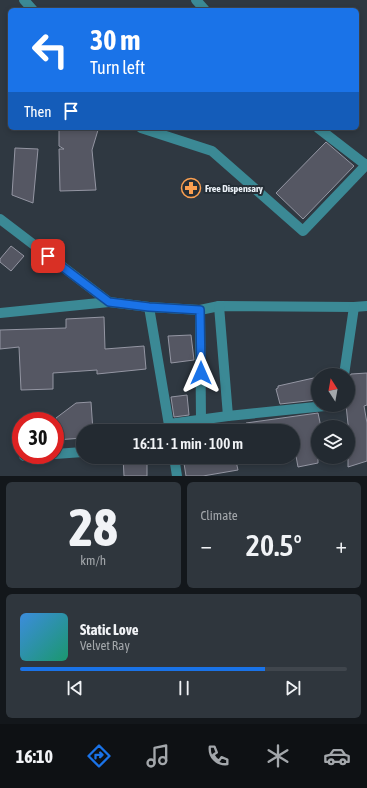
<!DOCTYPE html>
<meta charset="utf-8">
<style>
body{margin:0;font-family:"Asap Condensed",sans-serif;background:#2f363d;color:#f1f3f6;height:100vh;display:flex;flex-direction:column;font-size:15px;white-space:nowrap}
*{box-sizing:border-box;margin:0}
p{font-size:13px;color:#a3a7ab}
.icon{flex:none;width:22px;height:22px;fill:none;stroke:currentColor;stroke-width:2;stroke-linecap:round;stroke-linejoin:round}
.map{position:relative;height:476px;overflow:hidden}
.details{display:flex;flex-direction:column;gap:6px;padding:6px;background:#13171b;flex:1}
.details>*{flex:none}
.top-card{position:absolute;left:8px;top:8px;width:351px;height:122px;border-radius:6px;box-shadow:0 2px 6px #0003,0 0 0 1px #40464d;background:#1a73e8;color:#fff;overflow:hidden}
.needle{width:26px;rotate:349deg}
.controls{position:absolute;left:311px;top:368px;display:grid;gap:8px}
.controls a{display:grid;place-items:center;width:44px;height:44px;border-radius:50%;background:#232a31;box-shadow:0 2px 6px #0003,0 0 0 1px #40464d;font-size:20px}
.speed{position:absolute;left:12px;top:412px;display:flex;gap:8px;font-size:20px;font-weight:700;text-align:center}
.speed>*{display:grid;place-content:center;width:52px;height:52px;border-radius:50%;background:#232a31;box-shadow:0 2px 6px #0003,0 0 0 1px #40464d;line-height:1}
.speed .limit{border:6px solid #d22;background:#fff;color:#111}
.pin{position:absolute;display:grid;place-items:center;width:34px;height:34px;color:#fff;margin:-17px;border-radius:8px;box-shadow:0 2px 6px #0006}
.me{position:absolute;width:44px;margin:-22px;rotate:0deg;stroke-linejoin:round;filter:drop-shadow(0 0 3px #0008)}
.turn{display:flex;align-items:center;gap:14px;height:84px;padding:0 16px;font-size:18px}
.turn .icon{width:52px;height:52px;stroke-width:2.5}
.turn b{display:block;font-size:28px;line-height:34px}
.then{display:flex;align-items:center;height:38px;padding:0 16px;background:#0003;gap:8px;font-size:15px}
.big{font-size:30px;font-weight:600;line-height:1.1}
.details .tile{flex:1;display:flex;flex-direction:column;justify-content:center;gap:6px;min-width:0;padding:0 14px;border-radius:6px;background:#2f363d}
.details .dial{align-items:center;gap:0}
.dial b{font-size:52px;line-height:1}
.song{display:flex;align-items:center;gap:12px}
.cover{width:48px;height:48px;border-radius:6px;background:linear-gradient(135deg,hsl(210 70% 55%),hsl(160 70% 35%))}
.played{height:4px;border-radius:2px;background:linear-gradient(90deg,#1a73e8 75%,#40464d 75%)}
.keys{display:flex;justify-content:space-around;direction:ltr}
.heat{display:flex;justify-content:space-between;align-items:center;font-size:22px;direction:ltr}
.details .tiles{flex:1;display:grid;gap:6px;grid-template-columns:1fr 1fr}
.tile:last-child{grid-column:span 2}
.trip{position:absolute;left:76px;top:424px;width:224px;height:40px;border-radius:20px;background:#232a31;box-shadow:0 2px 6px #0003,0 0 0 1px #40464d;font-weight:600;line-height:40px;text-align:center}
.tabs{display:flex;height:64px;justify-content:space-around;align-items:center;background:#0e1114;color:#a3a7ab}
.tabs .icon{width:28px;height:28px}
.tabs .current{color:#1a73e8}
.tabs b{font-size:18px;color:#f1f3f6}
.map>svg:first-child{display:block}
</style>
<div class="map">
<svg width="367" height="476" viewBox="0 0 367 476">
<rect width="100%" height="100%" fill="#2f3841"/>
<g fill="#555763" stroke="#9496a3">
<path d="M59 128H90L98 130 92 150 96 190 60 191 59 149H64L59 146Z"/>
<path d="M326 142 354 166 303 219 276 193Z"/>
<path d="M15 148 38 149 33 203 12 195Z"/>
<path d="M11 246 24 256 11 271 0 262V259Z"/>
<path d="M104 317 105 349 144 346 146 369 97 374V370L53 373V389L21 390 19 347 0 349V330L66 328V319Z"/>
<path d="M191 335 194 360 171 363 168 336Z"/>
<path d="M367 373V405L364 406 367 423V461L348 467V424L346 405H348V380L351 374Z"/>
<path d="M318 377V395H315L316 400 280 404 276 389 278 388V386Z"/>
<path d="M187 395 189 415 174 417 171 397Z"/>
<path d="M91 402 93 431H83V438L56 440 55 427H57L56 418 76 403Z"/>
<path d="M318 413 321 427H318V463L298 467 293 440V431H246V423Z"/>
<path d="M123 457H147V476H124Z"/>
<path d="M183 457H235L238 470 203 476H186Z"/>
</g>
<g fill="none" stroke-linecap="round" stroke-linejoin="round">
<g stroke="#3b8995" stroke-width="10">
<path d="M24 0 33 10"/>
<path d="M196 0 205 10"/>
<path d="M141 128 212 151 303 231 367 164"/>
<path d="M318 128 366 165"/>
<path d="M0 219 109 302 149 307 200 310 219 306 354 307 367 306"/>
<path d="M219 306 228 416"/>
<path d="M149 307 170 431"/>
<path d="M200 310 201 420"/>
<path d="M0 313 109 302"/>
<path d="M344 375 354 307"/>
<path d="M169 424 228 416 335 405"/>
<path d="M55 454 83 452"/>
<path d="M24 456 36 455"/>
<path d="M174 457 177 476"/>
</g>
</g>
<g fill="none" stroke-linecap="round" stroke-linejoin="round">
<defs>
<path id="route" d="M48 256 109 302 149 307 200 310 201 373"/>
</defs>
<use href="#route" stroke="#114b97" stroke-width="10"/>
<use href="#route" stroke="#1a73e8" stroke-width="7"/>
</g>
<defs>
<symbol id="pharmacy-ring" viewBox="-11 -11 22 22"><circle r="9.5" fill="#252e36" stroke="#fa9f50" stroke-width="1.5"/><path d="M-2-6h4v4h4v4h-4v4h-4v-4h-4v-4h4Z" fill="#fa9f50"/></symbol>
</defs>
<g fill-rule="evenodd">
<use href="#pharmacy-ring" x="180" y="177" width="22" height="22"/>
</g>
<g text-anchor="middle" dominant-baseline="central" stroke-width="4" stroke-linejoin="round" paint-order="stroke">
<g font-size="10" font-weight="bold" fill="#ebf1f7" stroke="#252e36" text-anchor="start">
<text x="205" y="188">Free Dispensary</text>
</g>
</g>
</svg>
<div class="controls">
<a><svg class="needle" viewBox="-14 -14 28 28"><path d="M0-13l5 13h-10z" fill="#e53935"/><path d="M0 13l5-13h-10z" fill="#a3a7ab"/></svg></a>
<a><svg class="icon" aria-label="layers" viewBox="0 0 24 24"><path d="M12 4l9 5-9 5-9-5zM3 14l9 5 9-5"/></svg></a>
</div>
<div class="speed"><div class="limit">30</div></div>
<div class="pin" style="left:48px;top:256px;background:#d93025"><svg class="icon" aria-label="arrive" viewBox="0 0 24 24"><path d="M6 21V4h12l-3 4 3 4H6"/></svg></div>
<svg class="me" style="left:201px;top:373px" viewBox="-20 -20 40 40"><path d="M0-17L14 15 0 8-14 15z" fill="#1a73e8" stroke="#fff" stroke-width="4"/></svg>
<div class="trip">16:11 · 1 min · 100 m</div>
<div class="top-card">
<div class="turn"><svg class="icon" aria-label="left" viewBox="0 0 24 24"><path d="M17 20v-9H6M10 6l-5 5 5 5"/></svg><div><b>30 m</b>Turn left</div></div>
<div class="then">Then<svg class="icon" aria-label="arrive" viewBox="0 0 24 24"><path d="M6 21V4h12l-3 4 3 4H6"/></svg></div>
</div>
</div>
<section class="details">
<div class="tiles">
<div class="tile dial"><b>28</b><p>km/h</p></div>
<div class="tile"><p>Climate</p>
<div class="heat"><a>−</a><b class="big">20.5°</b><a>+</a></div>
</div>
<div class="tile">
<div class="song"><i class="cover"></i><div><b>Static Love</b><p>Velvet Ray</p></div></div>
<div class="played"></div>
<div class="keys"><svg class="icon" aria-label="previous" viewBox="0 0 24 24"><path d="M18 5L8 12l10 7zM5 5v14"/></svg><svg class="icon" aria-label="pause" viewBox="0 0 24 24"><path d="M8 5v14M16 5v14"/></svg><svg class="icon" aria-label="next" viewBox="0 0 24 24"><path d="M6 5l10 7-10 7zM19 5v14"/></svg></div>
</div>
</div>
</section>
<nav class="tabs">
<b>16:10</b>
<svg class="icon current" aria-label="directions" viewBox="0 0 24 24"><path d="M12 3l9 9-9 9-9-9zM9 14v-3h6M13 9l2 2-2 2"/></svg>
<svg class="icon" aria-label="music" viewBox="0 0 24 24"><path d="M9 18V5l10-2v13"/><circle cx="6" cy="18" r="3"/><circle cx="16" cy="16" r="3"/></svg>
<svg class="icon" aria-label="phone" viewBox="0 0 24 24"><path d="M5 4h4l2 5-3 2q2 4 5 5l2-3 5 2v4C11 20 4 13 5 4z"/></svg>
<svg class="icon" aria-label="climate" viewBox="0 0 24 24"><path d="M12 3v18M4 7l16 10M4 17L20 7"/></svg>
<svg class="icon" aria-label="car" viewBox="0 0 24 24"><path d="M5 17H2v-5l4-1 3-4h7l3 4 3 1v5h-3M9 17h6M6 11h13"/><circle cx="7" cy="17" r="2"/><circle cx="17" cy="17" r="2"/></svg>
</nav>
